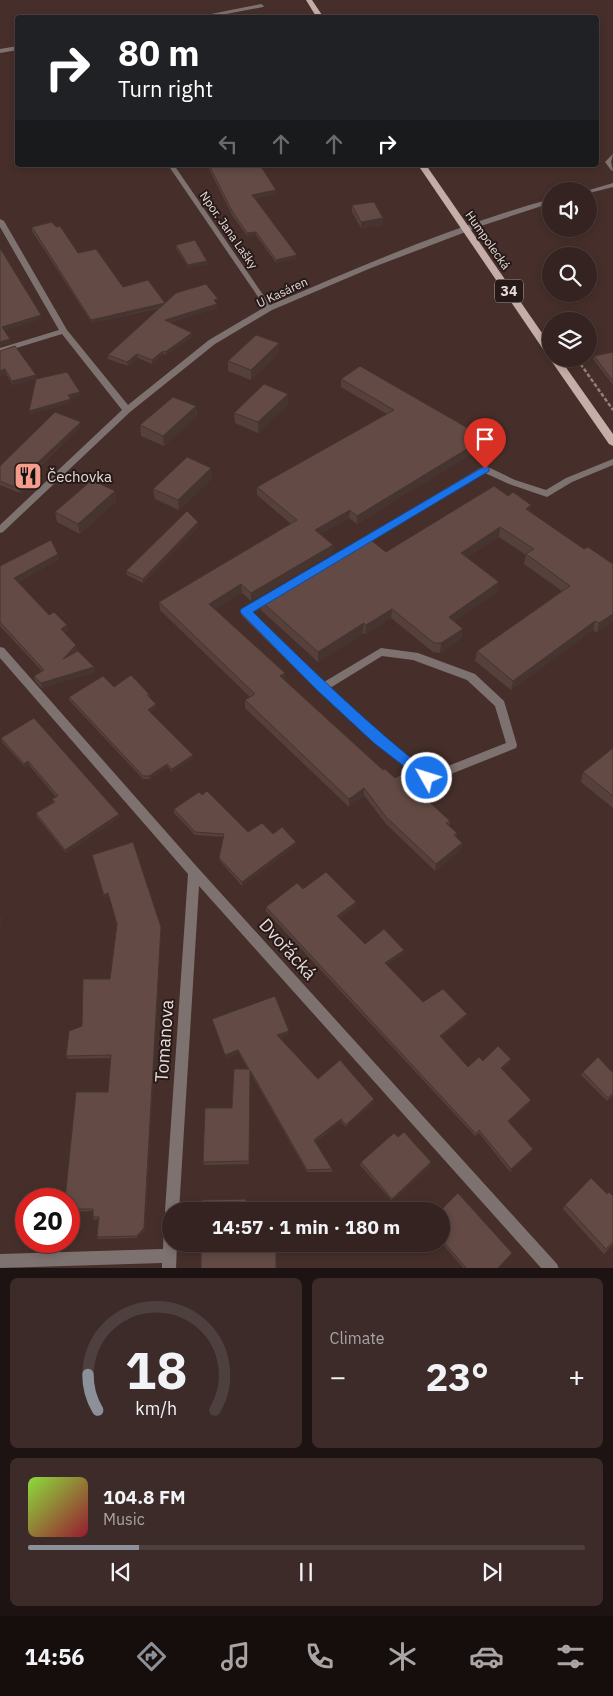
<!DOCTYPE html>
<meta charset="utf-8">
<style>
body{margin:0;font-family:"IBM Plex Sans",sans-serif;background:#3c2b29;color:#f1f3f6;height:100vh;display:flex;flex-direction:column;font-size:19px;white-space:nowrap}
*{box-sizing:border-box;margin:0}
p{font-size:16px;color:#a9a4a5}
.icon{flex:none;width:28px;height:28px;fill:none;stroke:currentColor;stroke-width:2;stroke-linecap:round;stroke-linejoin:round}
.map{position:relative;height:1268px;overflow:hidden}
.side{display:flex;flex-direction:column;gap:10px;padding:10px;background:#1d1312;flex:1}
.side>*{flex:none}
.hud{position:absolute;left:15px;top:15px;width:584px;height:152px;border-radius:5px;box-shadow:0 2px 8px #0003,0 0 0 1px #4e403e;background:#202124;color:#fff;overflow:hidden}
.fabs{position:absolute;left:542px;top:182px;display:grid;gap:10px}
.fabs a{display:grid;place-items:center;width:55px;height:55px;border-radius:50%;background:#342320;box-shadow:0 2px 8px #0003,0 0 0 1px #4e403e;font-size:25px}
.speed{position:absolute;left:15px;top:1188px;display:flex;gap:10px;font-size:25px;font-weight:700;text-align:center}
.speed>*{display:grid;place-content:center;width:65px;height:65px;border-radius:50%;background:#342320;box-shadow:0 2px 8px #0003,0 0 0 1px #4e403e;line-height:1}
.speed .limit{border:8px solid #d22;background:#fff;color:#111}
.pin{position:absolute;display:grid;place-items:center;width:42px;height:42px;color:#fff;margin:-51px -21px;border-radius:50% 50% 50% 0;rotate:-45deg;box-shadow:0 0 5px #0007}
.pin .icon{rotate:45deg}
.me{position:absolute;width:55px;margin:-28px;rotate:309deg;stroke-linejoin:round;filter:drop-shadow(0 0 4px #0008)}
.turn{display:flex;align-items:center;gap:18px;height:105px;padding:0 20px;font-size:22px}
.turn .icon{width:65px;height:65px;stroke-width:2.5}
.turn b{display:block;font-size:35px;line-height:42px}
.lanes{display:flex;align-items:center;height:48px;padding:0 20px;background:#0003;justify-content:center;gap:25px;direction:ltr}
.lanes .off{opacity:.35}
.big{font-size:38px;font-weight:700;line-height:1.1}
.side .widget{flex:1;display:flex;flex-direction:column;justify-content:center;gap:8px;min-width:0;padding:0 18px;border-radius:8px;background:#3c2b29}
.side .dial{align-items:center;gap:0}
.dial svg{height:130px;overflow:visible;fill:none;stroke:#4e403e;stroke-width:7;stroke-linecap:round;text-anchor:middle}
.dial text{fill:#f1f3f6;stroke:none}
.song{display:flex;align-items:center;gap:15px}
.cover{width:60px;height:60px;border-radius:8px;background:linear-gradient(135deg,hsl(90 70% 55%),hsl(350 70% 35%))}
.played{height:5px;border-radius:2px;background:linear-gradient(90deg,#8c9099 20%,#4e403e 20%)}
.keys{display:flex;justify-content:space-around;direction:ltr}
.heat{display:flex;justify-content:space-between;align-items:center;font-size:28px;direction:ltr}
.side .tiles{flex:1;display:grid;gap:10px;grid-template-columns:1fr 1fr}
.widget:last-child{grid-column:span 2}
.trip{position:absolute;left:162px;top:1202px;width:288px;height:50px;border-radius:25px;background:#342320;box-shadow:0 2px 8px #0003,0 0 0 1px #4e403e;font-weight:700;line-height:50px;text-align:center}
.tabs{display:flex;height:80px;justify-content:space-around;align-items:center;background:#150e0d;color:#a9a4a5}
.tabs .icon{width:35px;height:35px}
.tabs .on{color:#8c9099}
.tabs b{font-size:22px;color:#f1f3f6}
.map>svg:first-child{display:block}
</style>
<div class="map">
<svg width="613" height="1269" viewBox="0 0 613 1269">
<rect width="100%" height="100%" fill="#462f2a"/>
<g fill="none" stroke-linecap="round" stroke-linejoin="round">
<path stroke="#927f7b" stroke-width="2.5" stroke-dasharray="4 2" stroke-linecap="butt" d="M577 359 613 410"/>
<g fill="#7e7270" fill-rule="evenodd">
<path d="M613 459V465L572 482 547 497 509 484 485 473 337 561H331L329 559 331 557 482 467H488L515 480 546 490 566 478Z"/>
<path d="M272 592 277 596 275 599 252 613 324 682 381 648 418 653 475 674 504 701 517 745 516 748 431 782 427 784 423 782 318 691 242 615 240 612 242 609ZM382 656 413 660 467 680 495 706 506 743 428 774 383 736 330 688Z"/>
</g>
<g fill="#7e7270" fill-rule="evenodd">
<path d="M261 4 264 6 263 7 205 18H191Z"/>
<path d="M18 46V50L0 53V49Z"/>
<path d="M613 154 611 162 613 171 611 170 605 162Z"/>
<path d="M168 165H174L270 305C362 266 455 225 551 199V203L484 225 371 268 272 310 215 344 130 412 3 532 0 533V525L122 410 62 334 0 353V348L59 330 0 227V219L4 221 67 330 128 405 209 340 265 307Z"/>
<path d="M613 183V187L589 193V191H586Z"/>
<path d="M0 647 4 648 198 868 557 1264 559 1269H542L199 886 179 1211H171V1218L167 1216 165 1211 188 874 0 658Z"/>
<path d="M171 1219V1244H177L176 1269H162V1263L0 1268V1254L163 1249 164 1226 166 1221Z"/>
</g>
<g fill="#c6aea8" fill-rule="evenodd">
<path d="M306 0H312L324 18H317Z"/>
<path d="M418 165H426L551 346V356L547 355Z"/>
<path d="M551 357V359H560L613 434V446L609 444 550 359Z"/>
</g>
</g>
<g fill="#55403b">
<path d="M208 165H260L276 194 255 198 297 255V259L276 263 256 235 248 237 232 215 208 167Z"/>
<path d="M352 205 383 225 361 228 352 212Z"/>
<path d="M32 227H56L78 253 123 287 165 303H218H216L217 308 170 322 192 337 166 355 163 354 152 364 138 358 128 366 108 359V355L160 308 92 323 32 231Z"/>
<path d="M176 245 208 264 189 268 176 248Z"/>
<path d="M279 343V354L251 380 228 371V361Z"/>
<path d="M0 351 36 375 37 379 80 392V395L70 398 71 403 30 414 29 411 36 379 13 385 6 374 0 376Z"/>
<path d="M613 352V385L593 359 594 356Z"/>
<path d="M341 379 485 438 484 446 357 524 349 518 321 534 333 545V553L251 601 242 593 215 609 285 673V681L383 770 395 778 450 821 449 826 457 833 456 837 462 843 461 850 435 871 386 824 364 795 349 807 245 708V700L250 697 160 610 159 602 291 524 257 495V487L387 414 341 387Z"/>
<path d="M288 394V404L258 433 235 423 234 413Z"/>
<path d="M196 406 197 416 164 446 141 436 140 425Z"/>
<path d="M81 422V426L38 468 40 469 41 473 20 493 0 485V466Z"/>
<path d="M212 478 179 510 155 499 153 489Z"/>
<path d="M115 491 116 501 80 534 57 522 55 512Z"/>
<path d="M530 511 613 621 597 633 593 630 511 690 475 661 477 651 562 591 524 564 526 555 499 537 467 557 498 592 454 621 462 638 440 653 433 652 391 618 365 634 363 633 318 662 261 610 260 600 345 553 386 552Z"/>
<path d="M199 526 143 583 127 575 126 571Z"/>
<path d="M58 554 59 559 18 582 49 615 67 625 68 631 64 633 76 645 78 650 75 652 94 667 95 672 42 688 35 681 34 676 42 671 0 626V566Z"/>
<path d="M114 687 149 694 150 697 149 698 156 708 150 712 193 758 172 772 168 767 150 779H143L69 700V697Z"/>
<path d="M1 738 119 814 120 817 66 853 37 817 36 813 53 802 52 799 56 797 29 765 25 767 2 742Z"/>
<path d="M613 748V808L581 782 583 772Z"/>
<path d="M202 795 248 832 273 834 296 842V845L242 886 220 861 219 858 224 837 195 835 174 813V809Z"/>
<path d="M92 855 161 930 145 1230 137 1238 98 1239 97 1237 98 1219 94 1220 93 1217V1211L69 1212V1199L108 1092 111 1058 68 1059 66 1056 82 1026 110 979 117 924 109 896 104 898Z"/>
<path d="M303 889 356 902V906L339 918 365 944 404 950 403 954 387 965 423 1002 466 1017 441 1037 468 1067 483 1061 510 1062 502 1069 530 1103 509 1122 531 1152 510 1172 479 1133 475 1136 266 911V907Z"/>
<path d="M212 1019 289 1031V1034L279 1038 318 1079 374 1102 346 1127 341 1122 315 1142 332 1169V1172H307L250 1072 249 1164 204 1165 203 1162 232 1108 248 1069 239 1053 226 1058Z"/>
<path d="M583 1072 613 1073V1095L607 1101 581 1075Z"/>
<path d="M398 1137 431 1162V1165L392 1201 360 1165 361 1162Z"/>
<path d="M607 1194 613 1196V1244L604 1254 563 1209 565 1205Z"/>
<path d="M441 1211 512 1253 511 1255 498 1269H464L441 1242Z"/>
</g>
<g fill="#453430">
<path d="M276 190V194L253 198 252 195Z"/>
<path d="M383 218V225L361 228V222Z"/>
<path d="M256 232V235L248 237 247 233Z"/>
<path d="M297 255V259L276 263V260Z"/>
<path d="M207 261 208 264 189 268 188 265Z"/>
<path d="M165 303V306L92 323 91 320Z"/>
<path d="M217 304V308L165 323V320Z"/>
<path d="M41 315 42 319 3 331 2 327Z"/>
<path d="M192 333V337L166 355 165 352Z"/>
<path d="M10 339 11 343 0 346V342Z"/>
<path d="M279 343V354L251 380V370Z"/>
<path d="M163 351V354L152 364V360Z"/>
<path d="M137 354 138 358 128 366 127 362Z"/>
<path d="M5 369 6 374 0 376V371Z"/>
<path d="M36 375 37 379 13 385 12 381Z"/>
<path d="M80 392V395L69 399 68 395Z"/>
<path d="M288 394V404L258 433V422Z"/>
<path d="M71 399V403L30 414 29 411Z"/>
<path d="M196 406 197 416 164 446 163 436Z"/>
<path d="M81 422V426L35 470 34 466Z"/>
<path d="M485 438 484 446 357 524V516Z"/>
<path d="M211 468 212 478 179 510 178 500Z"/>
<path d="M40 469 41 473 20 493 19 489Z"/>
<path d="M115 491 116 501 80 534 78 524Z"/>
<path d="M531 505 529 515 526 509Z"/>
<path d="M350 510 349 518 315 538V530Z"/>
<path d="M198 522 199 526 143 583V579Z"/>
<path d="M500 527 499 537 459 562 461 553Z"/>
<path d="M333 545V553L251 601V593Z"/>
<path d="M58 554 59 559 15 583 14 578Z"/>
<path d="M499 582 498 592 447 626 449 617Z"/>
<path d="M241 584 242 593 210 612 209 604Z"/>
<path d="M392 609 391 618 365 634 366 625Z"/>
<path d="M613 614V621L597 633 599 623Z"/>
<path d="M595 621 593 630 511 690 513 681Z"/>
<path d="M364 623 363 633 318 662V652Z"/>
<path d="M67 625 68 631 62 634 61 629Z"/>
<path d="M463 629 462 638 440 653 441 643Z"/>
<path d="M76 645 78 650 64 664 63 659Z"/>
<path d="M94 667 95 672 42 688 41 683Z"/>
<path d="M285 673V681L280 676Z"/>
<path d="M156 704V708L148 713V710Z"/>
<path d="M193 755V758L172 772V769Z"/>
<path d="M28 761 29 765 25 767 24 764Z"/>
<path d="M167 764 168 767 150 779 149 776Z"/>
<path d="M364 788V795L349 807V799Z"/>
<path d="M119 814 120 817 66 853 65 850Z"/>
<path d="M296 842V845L242 886V882Z"/>
<path d="M462 843 461 850 435 871 436 864Z"/>
<path d="M108 893 109 896 104 898V895Z"/>
<path d="M356 902V906L337 919V916Z"/>
<path d="M0 916 2 919 0 930Z"/>
<path d="M161 927V930L145 1230 137 1238V1236Z"/>
<path d="M404 950 403 954 385 967V963Z"/>
<path d="M467 1014 466 1017 439 1039 440 1036Z"/>
<path d="M289 1031V1034L277 1038V1035Z"/>
<path d="M238 1050 239 1053 226 1058 225 1055Z"/>
<path d="M511 1059 510 1062 500 1071 501 1068Z"/>
<path d="M374 1099V1102L346 1127V1125Z"/>
<path d="M531 1100 530 1103 507 1124 508 1121Z"/>
<path d="M341 1119V1122L314 1142V1140Z"/>
<path d="M533 1149 531 1152 510 1172 511 1169Z"/>
<path d="M431 1162V1165L392 1201V1199Z"/>
<path d="M512 1253 511 1255 498 1269H497Z"/>
</g>
<g fill="#634a45" stroke="#453430">
<path d="M209 165H260L276 190 252 195 297 255 276 260 256 232 247 233 232 211Z"/>
<path d="M374 202 383 218 361 222 352 205Z"/>
<path d="M52 222 56 227 60 226 78 253 96 249 123 287 148 280 165 303 91 320 32 227Z"/>
<path d="M195 240 207 261 188 265 176 245Z"/>
<path d="M0 248 41 315 2 327 10 339 0 342Z"/>
<path d="M206 284 218 299 214 300 217 304 165 320 192 333 165 352 163 351 152 360 137 354 127 362 108 355 176 293Z"/>
<path d="M256 335 279 343 251 370 228 361Z"/>
<path d="M15 346 36 375 12 381 5 369 0 371V351Z"/>
<path d="M613 352V381L594 356Z"/>
<path d="M360 366 485 438 357 516 350 510 315 530 333 545 251 593 241 584 209 604 285 673 280 676 383 770 385 769 395 778 400 775 450 821 446 823 457 833 454 835 462 843 436 864 386 817 364 788 349 799 245 700 255 694 159 602 297 520 257 487 394 410 341 379Z"/>
<path d="M67 372 80 392 68 395 71 399 29 411 36 379Z"/>
<path d="M264 384 288 394 258 422 234 413Z"/>
<path d="M173 397 196 406 163 436 140 425Z"/>
<path d="M55 412 81 422 34 466 40 469 19 489 0 481V466Z"/>
<path d="M187 457 211 468 178 500 153 489Z"/>
<path d="M92 480 115 491 78 524 55 512Z"/>
<path d="M494 486 508 496 513 492 531 505 526 509 584 549 588 547 613 564V614L599 623 595 621 513 681 477 651 570 586 526 554 534 549 500 527 461 553 499 582 449 617 463 629 441 643H434L392 609 366 625 364 623 318 652 260 600 343 551 345 553 368 538 386 552Z"/>
<path d="M187 511 198 522 143 579 126 571Z"/>
<path d="M51 540 58 554 14 578 49 615 54 612 67 625 61 629 76 645 63 659 78 651 94 667 41 683 34 676 44 670 0 622V566Z"/>
<path d="M131 675 149 694 147 695 156 704 148 710 193 755 172 769 167 764 149 776H143L69 697 103 676 114 687Z"/>
<path d="M34 718 119 814 65 850 36 813 55 802 52 799 58 796 28 761 24 764 1 738Z"/>
<path d="M613 748V796L583 772Z"/>
<path d="M207 791 248 832 262 823 273 834 282 827 296 842 242 882 219 858 224 834 195 832 174 809 199 792 202 795Z"/>
<path d="M133 842 161 927 144 1228 137 1236 97 1237 99 1217H93V1209H69V1199H65L76 1092H108L111 1055 66 1056 69 1031 82 1026 83 979H110L117 924 108 893 104 895 92 855Z"/>
<path d="M326 872 356 902 337 916 365 944 384 929 404 950 385 963 423 1002 443 989 467 1014 440 1036 468 1067 479 1057 483 1061 498 1046 511 1059 501 1068 531 1100 508 1121 533 1149 511 1169 479 1130 476 1134 266 907 297 883 303 889Z"/>
<path d="M275 996 289 1031 277 1035 318 1079 340 1060 374 1099 346 1125 341 1119 314 1140 332 1169 307 1170 250 1070 249 1161 203 1162 205 1108H232L234 1069H249L238 1050 225 1055 212 1019Z"/>
<path d="M598 1057 613 1073V1093L608 1098 583 1072Z"/>
<path d="M404 1132 431 1162 392 1199 361 1162 394 1133 398 1137Z"/>
<path d="M591 1178 607 1194 609 1192 613 1196V1242L606 1249 565 1205Z"/>
<path d="M458 1193 512 1253 497 1269H467L441 1239V1211H440Z"/>
<path d="M246 1199V1207H283V1211H202V1200Z"/>
<rect x="201" y="1244" width="75" height="25"/>
</g>
<path fill="#1a73e8" stroke="#114b97" d="M485 466 489 467V471L253 612C311 669 368 725 432 775L433 778 432 782 427 784 374 743 317 690 240 612 241 609Z"/>
<defs>
<symbol id="restaurant-square" viewBox="-11 -11 22 22"><rect x="-9" y="-9" width="18" height="18" rx="4" fill="#f49d8b" stroke="#251a18"/><path d="M-5-6h1v4h1v-4h1v4h1v-4h1v5L-1.5 .5V6h-2V.5L-5-1ZM5-6V6H3V1.5H1.5Q1.5-4 5-6Z" fill="#111"/></symbol>
</defs>
<g fill-rule="evenodd">
<use href="#restaurant-square" x="12" y="460" width="32" height="32"/>
</g>
<g text-anchor="middle" dominant-baseline="central" stroke-width="4" stroke-linejoin="round" paint-order="stroke">
<g font-size="12" fill="#e9dad7" stroke="#251a18">
<text transform="translate(229 230) rotate(55)">Npor. Jana Lašky</text>
<text transform="translate(488 240) rotate(55)">Humpolecká</text>
<text transform="translate(282 292) rotate(-25)">U Kasáren</text>
</g>
<rect fill="#251a18" stroke="#aea09e" stroke-width="1" x="495" y="279.5" width="28" height="23" rx="4"/>
<g font-size="14" font-weight="bold" fill="#e9dad7">
<text x="509" y="291">34</text>
</g>
<g font-size="15" fill="#e9dad7" stroke="#251a18" text-anchor="start">
<text x="47" y="476">Čechovka</text>
</g>
<g font-size="18" fill="#e9dad7" stroke="#251a18">
<text transform="translate(288 949) rotate(48)">Dvořácká</text>
<text transform="translate(164 1041) rotate(-86)">Tomanova</text>
</g>
</g>
</svg>
<div class="fabs">
<a><svg class="icon" aria-label="sound" viewBox="0 0 24 24"><path d="M4 9h4l5-4v14l-5-4H4zM17 9q2 3 0 6"/></svg></a>
<a><svg class="icon" aria-label="search" viewBox="0 0 24 24"><circle cx="10" cy="10" r="6"/><path d="M15 15l6 6"/></svg></a>
<a><svg class="icon" aria-label="layers" viewBox="0 0 24 24"><path d="M12 4l9 5-9 5-9-5zM3 14l9 5 9-5"/></svg></a>
</div>
<div class="speed"><div class="limit">20</div></div>
<div class="pin" style="left:485px;top:469px;background:#d93025"><svg class="icon" aria-label="arrive" viewBox="0 0 24 24"><path d="M6 21V4h12l-3 4 3 4H6"/></svg></div>
<svg class="me" style="left:427px;top:778px" viewBox="-20 -20 40 40"><circle r="17" fill="#1a73e8" stroke="#fff" stroke-width="3"/><path d="M0-11L8 9 0 5-8 9z" fill="#fff"/></svg>
<div class="trip">14:57 · 1 min · 180 m</div>
<div class="hud">
<div class="turn"><svg class="icon" aria-label="right" viewBox="0 0 24 24"><path d="M7 20v-9h11M14 6l5 5-5 5"/></svg><div><b>80 m</b>Turn right</div></div>
<div class="lanes"><svg class="icon off" aria-label="left" viewBox="0 0 24 24"><path d="M17 20v-9H6M10 6l-5 5 5 5"/></svg><svg class="icon off" aria-label="ahead" viewBox="0 0 24 24"><path d="M12 20V5M6 11l6-6 6 6"/></svg><svg class="icon off" aria-label="ahead" viewBox="0 0 24 24"><path d="M12 20V5M6 11l6-6 6 6"/></svg><svg class="icon" aria-label="right" viewBox="0 0 24 24"><path d="M7 20v-9h11M14 6l5 5-5 5"/></svg></div>
</div>
</div>
<section class="side">
<div class="tiles">
<div class="widget dial"><svg viewBox="0 0 100 80">
<path d="M14 69A42 42 0 1 1 86 69"/>
<path d="M14 69A42 42 0 0 1 8 47" stroke="#8c9099"/>
<text x="50" y="56" font-size="32" font-weight="700">18</text>
<text x="50" y="72" font-size="11">km/h</text>
</svg></div>
<div class="widget"><p>Climate</p>
<div class="heat"><a>−</a><b class="big">23°</b><a>+</a></div>
</div>
<div class="widget">
<div class="song"><i class="cover"></i><div><b>104.8 FM</b><p>Music</p></div></div>
<div class="played"></div>
<div class="keys"><svg class="icon" aria-label="previous" viewBox="0 0 24 24"><path d="M18 5L8 12l10 7zM5 5v14"/></svg><svg class="icon" aria-label="pause" viewBox="0 0 24 24"><path d="M8 5v14M16 5v14"/></svg><svg class="icon" aria-label="next" viewBox="0 0 24 24"><path d="M6 5l10 7-10 7zM19 5v14"/></svg></div>
</div>
</div>
</section>
<nav class="tabs">
<b>14:56</b>
<svg class="icon on" aria-label="directions" viewBox="0 0 24 24"><path d="M12 3l9 9-9 9-9-9zM9 14v-3h6M13 9l2 2-2 2"/></svg>
<svg class="icon" aria-label="music" viewBox="0 0 24 24"><path d="M9 18V5l10-2v13"/><circle cx="6" cy="18" r="3"/><circle cx="16" cy="16" r="3"/></svg>
<svg class="icon" aria-label="phone" viewBox="0 0 24 24"><path d="M5 4h4l2 5-3 2q2 4 5 5l2-3 5 2v4C11 20 4 13 5 4z"/></svg>
<svg class="icon" aria-label="climate" viewBox="0 0 24 24"><path d="M12 3v18M4 7l16 10M4 17L20 7"/></svg>
<svg class="icon" aria-label="car" viewBox="0 0 24 24"><path d="M5 17H2v-5l4-1 3-4h7l3 4 3 1v5h-3M9 17h6M6 11h13"/><circle cx="7" cy="17" r="2"/><circle cx="17" cy="17" r="2"/></svg>
<svg class="icon" aria-label="filters" viewBox="0 0 24 24"><path d="M4 7h16M4 17h16"/><circle cx="9" cy="7" r="2"/><circle cx="15" cy="17" r="2"/></svg>
</nav>
